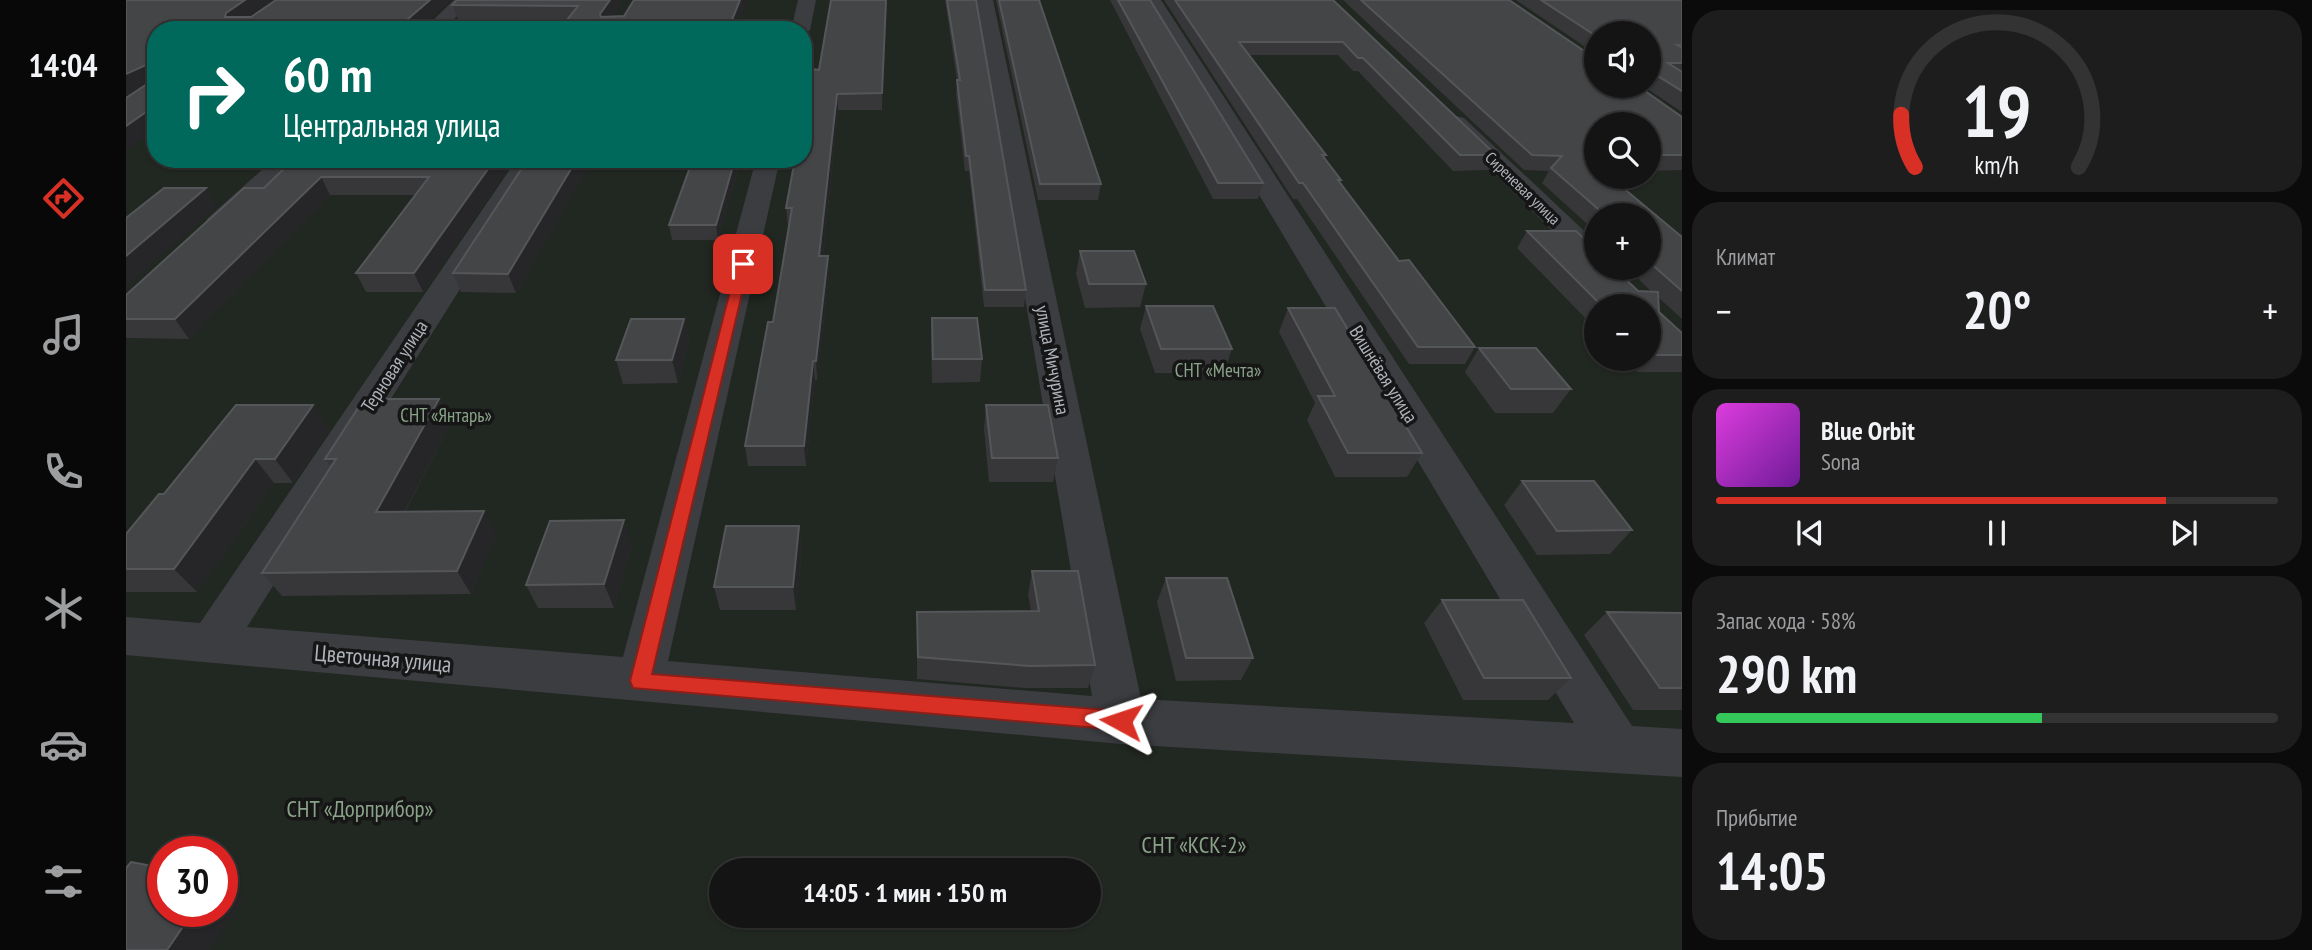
<!DOCTYPE html>
<html lang="ru">
<meta charset="utf-8">
<style>
body{margin:0;font-family:"PT Sans Narrow",sans-serif;background:#1d1d1e;color:#f1f3f6;height:100vh;display:flex;flex-direction:column;font-size:26px;white-space:nowrap}
*{box-sizing:border-box;margin:0}
p{font-size:23px;color:#9d9ea0}
.icon{flex:none;width:38px;height:38px;fill:none;stroke:currentColor;stroke-width:2;stroke-linecap:round;stroke-linejoin:round}
.map{position:relative;flex:1;overflow:hidden}
.panel{display:flex;flex-direction:column;gap:10px;padding:10px;background:#0b0b0c;width:630px}
.panel>*{flex:none}
.guide{position:absolute;left:21px;top:21px;width:665px;height:147px;border-radius:28px;box-shadow:0 2px 5px #0004,0 0 0 2px #333334;background:#00695c;color:#fff;overflow:hidden}
.buttons{position:absolute;left:1458px;top:21px;display:grid;gap:14px}
.buttons a{display:grid;place-items:center;width:77px;height:77px;border-radius:50%;background:#141415;box-shadow:0 2px 5px #0004,0 0 0 2px #333334;font-size:35px}
.speed{position:absolute;left:21px;top:836px;display:flex;gap:14px;font-size:35px;font-weight:700;text-align:center}
.speed>*{display:grid;place-content:center;width:91px;height:91px;border-radius:50%;background:#141415;box-shadow:0 2px 5px #0004,0 0 0 2px #333334;line-height:1}
.speed .limit{border:10px solid #d22;background:#fff;color:#111}
.pin{position:absolute;display:grid;place-items:center;width:60px;height:60px;color:#fff;margin:-30px;border-radius:14px;box-shadow:0 4px 10px #0006}
.me{position:absolute;width:77px;margin:-38px;rotate:275deg;stroke-linejoin:round;filter:drop-shadow(0 0 5px #0008)}
.turn{display:flex;align-items:center;gap:24px;height:147px;padding:0 21px;font-size:32px}
.turn .icon{width:91px;height:91px;stroke-width:2.5}
.turn b{display:block;font-size:49px;line-height:60px}
.big{font-size:52px;font-weight:700;line-height:1.1}
.panel .tile{flex:1;display:flex;flex-direction:column;justify-content:center;gap:10px;min-width:0;padding:0 24px;border-radius:28px;background:#1d1d1e}
.panel .dial{align-items:center;gap:0}
.dial svg{height:182px;overflow:visible;fill:none;stroke:#333334;stroke-width:7;stroke-linecap:round;text-anchor:middle}
.dial text{fill:#f1f3f6;stroke:none}
.song{display:flex;align-items:center;gap:21px}
.cover{width:84px;height:84px;border-radius:10px;background:linear-gradient(135deg,hsl(300 70% 55%),hsl(280 70% 35%))}
.played{height:7px;border-radius:4px;background:linear-gradient(90deg,#d93025 80%,#333334 80%)}
.keys{display:flex;justify-content:space-around;direction:ltr}
.heat{display:flex;justify-content:space-between;align-items:center;font-size:38px;direction:ltr}
.charge{height:10px;border-radius:5px;background:linear-gradient(90deg,#34c759 58%,#333334 0)}
.trip{position:absolute;left:583px;top:858px;width:392px;height:70px;border-radius:35px;background:#141415;box-shadow:0 2px 5px #0004,0 0 0 2px #333334;font-weight:700;line-height:70px;text-align:center}
main{display:flex;flex:1;min-height:0}
.tabs{display:flex;flex-direction:column;width:126px;justify-content:space-around;align-items:center;background:#080808;color:#9d9ea0}
.tabs .icon{width:49px;height:49px}
.tabs .current{color:#d93025}
.tabs b{font-size:32px;color:#f1f3f6}
.map>svg:first-child{display:block}
</style>
<main>
<nav class="tabs">
<b>14:04</b>
<svg class="icon current" aria-label="directions" viewBox="0 0 24 24"><path d="M12 3l9 9-9 9-9-9zM9 14v-3h6M13 9l2 2-2 2"/></svg>
<svg class="icon" aria-label="music" viewBox="0 0 24 24"><path d="M9 18V5l10-2v13"/><circle cx="6" cy="18" r="3"/><circle cx="16" cy="16" r="3"/></svg>
<svg class="icon" aria-label="phone" viewBox="0 0 24 24"><path d="M5 4h4l2 5-3 2q2 4 5 5l2-3 5 2v4C11 20 4 13 5 4z"/></svg>
<svg class="icon" aria-label="climate" viewBox="0 0 24 24"><path d="M12 3v18M4 7l16 10M4 17L20 7"/></svg>
<svg class="icon" aria-label="car" viewBox="0 0 24 24"><path d="M5 17H2v-5l4-1 3-4h7l3 4 3 1v5h-3M9 17h6M6 11h13"/><circle cx="7" cy="17" r="2"/><circle cx="17" cy="17" r="2"/></svg>
<svg class="icon" aria-label="filters" viewBox="0 0 24 24"><path d="M4 7h16M4 17h16"/><circle cx="9" cy="7" r="2"/><circle cx="15" cy="17" r="2"/></svg>
</nav>
<div class="map">
<svg width="1556" height="950" viewBox="0 0 1556 950">
<rect width="100%" height="100%" fill="#1b1b1c"/>
<path fill="#212721" fill-rule="evenodd" d="M0 0H1556V950H0ZM30 30H677V159H30ZM1470 33H1522V86H1470ZM1470 124H1522V177H1470ZM1470 215H1522V268H1470ZM1470 306H1522V359H1470ZM37 852H96V912H37ZM595 870H962V915H595Z"/>
<g fill="none" stroke-linecap="round" stroke-linejoin="round">
<g fill="#3c3d41" fill-rule="evenodd">
<path d="M328 0H347L317 30H297Z"/>
<path d="M672 0H690L684 30 677 35V30H665Z"/>
<path d="M849 0H867L1015 699 1448 723 1017 0H1035L1506 726 1556 729V777L995 744 0 655V617L74 623 391 159H416L121 627 497 657 630 159H654L542 661 966 696Z"/>
<path d="M1330 116 1338 118 1470 242V267L1460 264 1322 128 1318 123 1322 118Z"/>
<path d="M148 159H175L102 230 92 232 82 230 78 224 82 218Z"/>
</g>
</g>
<g fill="#37373a">
<path d="M331 0H497L486 17 440 20 332 19 326 5Z"/>
<path d="M761 0 756 110H712L697 256H702L703 274 691 380H689L680 466H622L619 446 647 322 663 226H662L660 208 693 70Z"/>
<path d="M819 0H850L900 290 898 307H858L843 171H839L830 94 831 80Z"/>
<path d="M870 0H913L975 184 972 200H912Z"/>
<path d="M984 0H1024L1137 183 1132 199H1087Z"/>
<path d="M1038 0H1207L1370 155 1362 170 1327 171 1232 71H1227L1212 55H1123L1200 155 1199 158 1215 180 1214 183 1273 261 1349 347 1339 364H1283L1171 199H1167Z"/>
<path d="M1217 0H1383L1556 117V170L1522 171V124H1470V177L1556 237V319L1532 297 1533 312 1556 333V372H1512L1499 359H1522V306H1470V329L1391 248 1401 231 1512 291 1526 292 1501 268H1522V215H1470V232L1416 183 1423 171 1398 170Z"/>
<path d="M1390 0H1556V112L1517 86H1522V33H1470V54Z"/>
<path d="M168 159H388L297 292H240L230 273 290 195H204L63 339 0 338V295L138 188Z"/>
<path d="M402 159H466L390 293 335 292 327 273Z"/>
<path d="M615 159 592 240H546L543 225Z"/>
<path d="M954 251 1020 284 1014 307 959 308 950 274Z"/>
<path d="M1020 306 1106 349 1098 373H1029L1014 329Z"/>
<path d="M1162 308 1296 453 1281 477H1209L1181 420 1189 403 1153 332Z"/>
<path d="M806 318 856 359 854 382 806 383 805 342Z"/>
<path d="M558 319 563 342 552 383 497 384 490 360Z"/>
<path d="M1353 348 1445 389 1427 413H1369L1339 372Z"/>
<path d="M313 399 325 422 279 512 370 535 345 594 156 596 136 573 205 467 199 459 244 405Z"/>
<path d="M860 405 932 458 927 482H863L858 429Z"/>
<path d="M203 429 167 483H148L71 592H0V569L38 494Z"/>
<path d="M1396 481 1506 530 1484 554 1411 555 1378 505Z"/>
<path d="M673 526 676 549 670 610H594L588 587Z"/>
<path d="M506 544 488 608H412L400 585Z"/>
<path d="M906 571 969 665 962 688H899L791 679V612L905 611 902 595Z"/>
<path d="M1040 578 1127 658 1115 680 1050 681 1031 602Z"/>
<path d="M1316 600 1445 678 1422 700H1337L1298 623Z"/>
<path d="M1481 612 1556 613V710H1507L1458 635Z"/>
</g>
<g fill="#262628">
<path d="M119 0H146L107 28 99 17 100 13Z"/>
<path d="M304 0H325L292 30H269Z"/>
<path d="M484 0H497L478 29 474 14Z"/>
<path d="M614 0H622L610 30H602Z"/>
<path d="M760 0H761L756 110V93Z"/>
<path d="M22 64 30 81 0 95V74Z"/>
<path d="M711 94 712 110 695 274 693 256Z"/>
<path d="M30 105V130L0 151V126Z"/>
<path d="M369 159H388L297 292 288 273Z"/>
<path d="M451 159H466L390 293 382 274Z"/>
<path d="M609 159H615L592 240 590 225Z"/>
<path d="M195 177 204 195 63 339 49 319Z"/>
<path d="M80 188 91 206 0 287V256Z"/>
<path d="M702 256 703 274 691 380 690 361Z"/>
<path d="M558 319 563 342 552 383 546 360Z"/>
<path d="M687 361 689 380 680 466 678 446Z"/>
<path d="M313 399 325 422 266 536 250 512Z"/>
<path d="M187 405 203 429 167 483 149 459Z"/>
<path d="M129 459 148 483 71 592 48 569Z"/>
<path d="M358 511 370 535 345 594 331 571Z"/>
<path d="M498 520 506 544 488 608 478 584Z"/>
<path d="M673 526 676 549 670 610 667 587Z"/>
<path d="M96 882 119 896 84 950H41L67 912H96Z"/>
</g>
<g fill="#444547" stroke="#555659" stroke-width="2">
<path d="M0 0H119L100 13 99 17H125L150 0H304L269 30H30V105L0 126V98L21 84 22 64 0 74Z"/>
<path d="M331 0H484L474 14 475 17 498 16 508 0H614L602 30H433L452 6 326 5Z"/>
<path d="M705 0H760L756 93 711 94 693 256H702L690 361H687L678 446H619L642 322H647L666 208H660L669 159H677V117L686 69 693 70Z"/>
<path d="M821 0H850L900 290H859L843 156H840L831 80H834Z"/>
<path d="M873 0H913L975 184H914Z"/>
<path d="M992 0H1024L1137 183H1092Z"/>
<path d="M1049 0H1207L1370 155H1334L1237 58H1232L1217 42H1113L1200 155H1196L1215 180H1212L1273 261 1283 260 1349 347H1292L1177 183H1173Z"/>
<path d="M1235 0H1383L1470 59V86H1512L1556 117V155H1522V124H1470V156H1458L1470 165V177H1484L1556 237V291L1522 261V215H1479L1425 168 1436 156 1406 155Z"/>
<path d="M1415 0H1556V45H1551L1556 48V63H1542L1556 72V91L1522 70V33H1470V36Z"/>
<path d="M168 159H369L288 273H230L303 177H195L49 319H0V295L118 188H138Z"/>
<path d="M402 159H451L382 274 327 273Z"/>
<path d="M567 159H609L590 225H543Z"/>
<path d="M38 188H80L0 256V218Z"/>
<path d="M1401 231H1450L1470 250V268H1488L1512 291 1532 292 1533 312 1556 333V355H1525L1522 352V306H1476Z"/>
<path d="M954 251H1008L1020 284H963Z"/>
<path d="M1020 306H1087L1106 349H1035Z"/>
<path d="M1162 308H1209L1296 453H1222L1192 396H1209Z"/>
<path d="M806 318H851L856 359H807Z"/>
<path d="M505 319H558L546 360H490Z"/>
<path d="M1353 348H1410L1445 389H1385Z"/>
<path d="M248 399H313L250 512 358 511 331 571 136 573 210 459H199L234 405H244Z"/>
<path d="M110 405H187L149 459H129L48 569H0V534L33 494H38Z"/>
<path d="M860 405H922L932 458H866Z"/>
<path d="M1396 481H1468L1506 530 1431 531Z"/>
<path d="M498 520 478 584 400 585 424 521Z"/>
<path d="M600 526H673L667 587H588Z"/>
<path d="M906 571H952L969 665 903 666 792 657 791 612 913 611Z"/>
<path d="M1040 578H1101L1127 658H1060Z"/>
<path d="M1316 600H1397L1445 678H1358Z"/>
<path d="M1481 612 1556 613V688H1534Z"/>
<path d="M5 862 37 868V912H67L41 950H0V868Z"/>
</g>
<path fill="#d93025" stroke="#8d1f18" stroke-width="2" d="M617 260 623 264 526 674 995 711 1002 714 1005 721 1002 727 995 730 507 688 504 681 611 264Z"/>
<g text-anchor="middle" dominant-baseline="central" stroke-width="7" stroke-linejoin="round" paint-order="stroke">
<g font-size="16" fill="#afb4ba" stroke="#161617">
<text transform="translate(1397 188) rotate(44)">Сиреневая улица</text>
</g>
<g font-size="19" fill="#afb4ba" stroke="#161617">
<text transform="translate(927 360) rotate(79)">улица Мичурина</text>
<text transform="translate(268 366) rotate(-57)">Терновая улица</text>
<text transform="translate(1258 374) rotate(58)">Вишнёвая улица</text>
</g>
<g font-size="19" fill="#8aa388" stroke="#161617">
<text x="1092" y="370">СНТ «Мечта»</text>
<text x="320" y="415">СНТ «Янтарь»</text>
</g>
<g font-size="23" fill="#afb4ba" stroke="#161617">
<text transform="translate(257 658) rotate(5)">Цветочная улица</text>
</g>
<g font-size="23" fill="#8aa388" stroke="#161617">
<text x="234" y="808">СНТ «Дорприбор»</text>
<text x="1068" y="844">СНТ «КСК-2»</text>
</g>
</g>
</svg>
<div class="buttons">
<a><svg class="icon" aria-label="sound" viewBox="0 0 24 24"><path d="M4 9h4l5-4v14l-5-4H4zM17 9q2 3 0 6"/></svg></a>
<a><svg class="icon" aria-label="search" viewBox="0 0 24 24"><circle cx="10" cy="10" r="6"/><path d="M15 15l6 6"/></svg></a>
<a>+</a>
<a>−</a>
</div>
<div class="speed"><div class="limit">30</div></div>
<div class="pin" style="left:617px;top:264px;background:#d93025"><svg class="icon" aria-label="arrive" viewBox="0 0 24 24"><path d="M6 21V4h12l-3 4 3 4H6"/></svg></div>
<svg class="me" style="left:995px;top:721px" viewBox="-20 -20 40 40"><path d="M0-17L14 15 0 8-14 15z" fill="#d93025" stroke="#fff" stroke-width="4"/></svg>
<div class="trip">14:05 · 1 мин · 150 m</div>
<div class="guide">
<div class="turn"><svg class="icon" aria-label="right" viewBox="0 0 24 24"><path d="M7 20v-9h11M14 6l5 5-5 5"/></svg><div><b>60 m</b>Центральная улица</div></div>
</div>
</div>
<section class="panel">
<div class="tile dial"><svg viewBox="0 0 100 80">
<path d="M14 69A42 42 0 1 1 86 69"/>
<path d="M14 69A42 42 0 0 1 8 46" stroke="#d93025"/>
<text x="50" y="56" font-size="32" font-weight="700">19</text>
<text x="50" y="72" font-size="11">km/h</text>
</svg></div>
<div class="tile"><p>Климат</p>
<div class="heat"><a>−</a><b class="big">20°</b><a>+</a></div>
</div>
<div class="tile">
<div class="song"><i class="cover"></i><div><b>Blue Orbit</b><p>Sona</p></div></div>
<div class="played"></div>
<div class="keys"><svg class="icon" aria-label="previous" viewBox="0 0 24 24"><path d="M18 5L8 12l10 7zM5 5v14"/></svg><svg class="icon" aria-label="pause" viewBox="0 0 24 24"><path d="M8 5v14M16 5v14"/></svg><svg class="icon" aria-label="next" viewBox="0 0 24 24"><path d="M6 5l10 7-10 7zM19 5v14"/></svg></div>
</div>
<div class="tile"><p>Запас хода · 58%</p><b class="big">290 km</b><div class="charge"></div></div>
<div class="tile"><p>Прибытие</p><b class="big">14:05</b></div>
</section>
</main>
